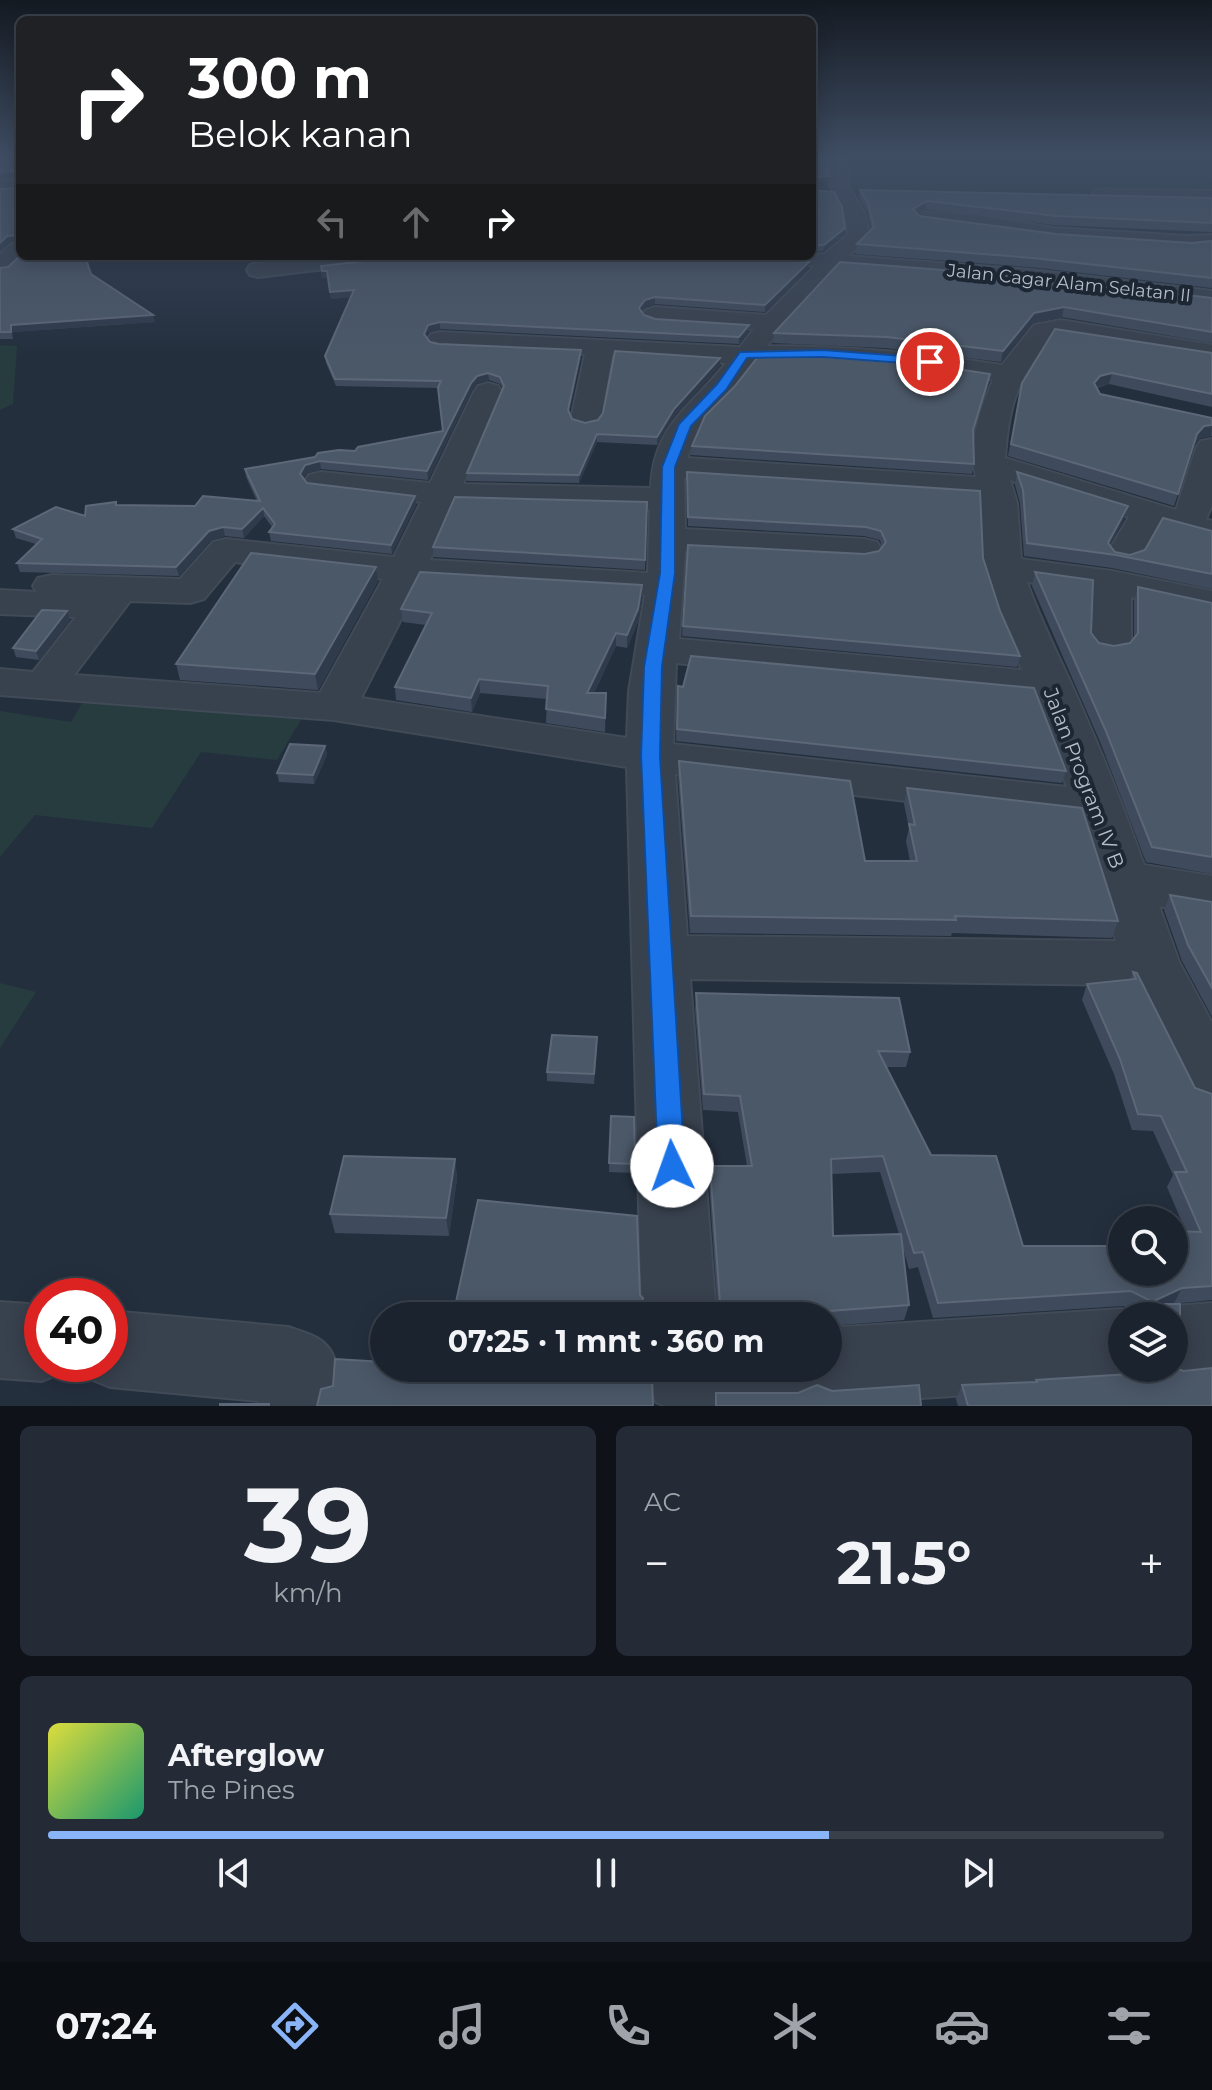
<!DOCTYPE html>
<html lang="id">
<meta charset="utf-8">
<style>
body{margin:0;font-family:Montserrat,sans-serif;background:#242b36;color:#f1f3f6;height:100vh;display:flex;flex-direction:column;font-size:30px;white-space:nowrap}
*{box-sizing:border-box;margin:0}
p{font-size:26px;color:#a0a4aa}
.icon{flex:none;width:44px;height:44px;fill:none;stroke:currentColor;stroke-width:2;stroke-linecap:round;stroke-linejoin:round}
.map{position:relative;height:1406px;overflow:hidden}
.sheet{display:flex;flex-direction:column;gap:20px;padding:20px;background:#0f1319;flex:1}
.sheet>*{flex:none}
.top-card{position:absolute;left:16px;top:16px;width:800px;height:244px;border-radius:12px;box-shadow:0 4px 20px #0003,0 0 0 2px #39404a;background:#202124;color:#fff;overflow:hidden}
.fabs{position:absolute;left:1108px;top:1206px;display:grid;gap:16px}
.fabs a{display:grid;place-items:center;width:80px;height:80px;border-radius:50%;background:#1b232e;box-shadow:0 4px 20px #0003,0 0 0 2px #39404a;font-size:40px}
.speed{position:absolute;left:24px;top:1278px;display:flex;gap:16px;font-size:40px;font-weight:700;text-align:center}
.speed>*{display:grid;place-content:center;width:104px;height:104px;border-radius:50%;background:#1b232e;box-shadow:0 4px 20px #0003,0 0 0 2px #39404a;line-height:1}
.speed .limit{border:12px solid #d22;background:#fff;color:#111}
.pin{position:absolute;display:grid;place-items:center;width:68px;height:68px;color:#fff;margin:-34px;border:4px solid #fff;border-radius:50%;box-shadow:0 2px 8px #0007}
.me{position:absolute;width:88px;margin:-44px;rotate:357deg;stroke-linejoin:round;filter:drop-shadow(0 0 6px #0008)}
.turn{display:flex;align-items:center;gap:28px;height:168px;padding:0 40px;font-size:36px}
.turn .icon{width:104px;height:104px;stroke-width:2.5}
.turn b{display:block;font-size:56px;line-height:68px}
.lanes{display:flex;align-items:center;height:76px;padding:0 40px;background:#0003;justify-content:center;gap:40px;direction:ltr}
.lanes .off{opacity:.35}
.big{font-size:60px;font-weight:700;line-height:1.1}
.sheet .widget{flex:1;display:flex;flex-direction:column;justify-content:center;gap:12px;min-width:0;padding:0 28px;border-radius:12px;background:#242b36}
.sheet .dial{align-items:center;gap:0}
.dial b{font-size:104px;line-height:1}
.song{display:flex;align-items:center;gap:24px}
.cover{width:96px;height:96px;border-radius:12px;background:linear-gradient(135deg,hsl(60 70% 55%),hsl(160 70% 35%))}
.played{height:8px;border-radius:4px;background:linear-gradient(90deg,#8ab4f8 70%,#39404a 70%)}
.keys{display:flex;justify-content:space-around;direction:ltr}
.heat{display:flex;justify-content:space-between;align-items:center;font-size:44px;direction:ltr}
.sheet .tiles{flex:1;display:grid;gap:20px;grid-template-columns:1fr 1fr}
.widget:last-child{grid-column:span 2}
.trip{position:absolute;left:370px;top:1302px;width:472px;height:80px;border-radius:40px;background:#1b232e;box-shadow:0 4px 20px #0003,0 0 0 2px #39404a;font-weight:700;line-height:80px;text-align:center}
.tab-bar{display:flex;height:128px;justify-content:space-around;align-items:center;background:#0b0e12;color:#a0a4aa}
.tab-bar .icon{width:56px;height:56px}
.tab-bar .current{color:#8ab4f8}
.tab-bar b{font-size:36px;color:#f1f3f6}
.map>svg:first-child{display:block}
</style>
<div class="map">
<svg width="1212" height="1406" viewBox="0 0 1212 1406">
<rect width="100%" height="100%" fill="#242f3e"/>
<g fill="#263c3f">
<path d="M844 157H1212V195L847 189Z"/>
<path d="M0 345 17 346 13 404 0 410Z"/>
<path d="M99 674 314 698 277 760 201 752 152 828 35 815 0 857V711L71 722Z"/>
<path d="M0 983 36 992 0 1048Z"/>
</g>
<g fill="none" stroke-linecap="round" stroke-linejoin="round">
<defs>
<g id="minor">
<path d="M832 157H850L848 186 864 212 870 237 848 256 1031 270 1212 291V305L1031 284 837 268C818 297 789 318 767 346 846 346 924 353 1002 365L1034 325 1061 320 1212 345V361L1061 336 1051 337C1017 382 1009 401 1005 458L1176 510 1196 448 1201 441 1212 439V505L1206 519 1212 521V543L1158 527 1138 562 1125 565 1112 562 1107 554 1129 517 1010 480 1017 503 1021 559 1112 571 1212 591V615L1131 597V645L1125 654 1110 657 1095 654 1089 645 1092 591 1027 582C1042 625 1063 664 1081 706 1104 758 1125 811 1144 865L1212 876V916L1159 906 1179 962 1212 1023V1110L1190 1102 1133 985 690 979 716 1316H642L627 767 334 720 0 695V669L33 672 76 617 0 614V590L37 592 33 586 38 578 52 575 180 579 213 542 226 539 394 557 421 502 321 492 309 489 304 482 309 475 321 472 430 483 474 392 478 386 488 383 498 386 502 392 463 484 651 488C653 426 691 407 726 363L612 355 601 419 597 425 586 428 575 425 571 419 585 354 440 348 431 346 427 340 431 334 440 332 740 347 754 329 655 323 646 320 642 315 646 310 655 307 766 315 815 266 769 263 758 256 824 254 848 235 844 212 830 186ZM823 362 930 370 993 380C980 410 968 444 976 477L687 458 702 423 732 393 755 363ZM684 478 981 497 984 568 1000 620 1022 670 679 639 685 551 864 561 877 558 882 550 877 542 864 539 685 529ZM454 504 650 509 648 573 430 560ZM235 562 383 579 320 693 74 675 130 601 190 603 204 599ZM420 582 645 595 629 691 627 738 361 698ZM676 663 1033 697 1067 787 673 744ZM675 774 1079 821 1116 941 687 936Z"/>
<path d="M20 179V191L0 193V181Z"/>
<path d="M1102 189 1212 191V203L1095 199 1092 195 1095 191Z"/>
<path d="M885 209 978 216 1054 228 1188 236 1212 235V247L1190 249 1054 240 978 228 878 219 875 215Z"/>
<path d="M20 243V256H24L8 271 0 273V254L11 244Z"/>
<path d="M319 256H386L375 263 258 277 250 275 247 270 250 265 258 263Z"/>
<path d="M0 1302 42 1305V1364H71L69 1370 42 1381 0 1378Z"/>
<path d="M1212 1303V1379L1174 1382 1150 1372 1122 1385 828 1404 813 1398 794 1406H665L656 1402 645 1375 647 1368H828V1328L1122 1309 1138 1316H1122V1368H1174V1316H1151L1174 1306Z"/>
<path d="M110 1311 288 1327C299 1331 316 1335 324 1343 341 1358 339 1387 336 1406H258L259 1401 110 1387 83 1376 78 1364H110Z"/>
</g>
</defs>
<use href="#minor" stroke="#414a57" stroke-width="4"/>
<use href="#minor" fill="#38414e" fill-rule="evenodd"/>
</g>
<g fill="#3f4b5c" fill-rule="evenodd">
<path d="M812 190 845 234 823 251 812 252Z"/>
<path d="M860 190 1212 198V232L1054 225 925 209 917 214 919 216 1056 234 1192 243 1212 241V288L1031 267 855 254 857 244 871 230 867 211 859 198Z"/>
<path d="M375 260H769L808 269 765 312 655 304 645 307 642 312 644 315 655 319 749 325 748 332 739 344 440 329 428 332 426 337 430 342 439 344 581 350V357L569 413 572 419 585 423 598 420 720 366 674 417 657 445 597 442 579 483 467 481V473L503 389 500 384 489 380 477 383 472 390 428 480 321 469 307 473 303 478 307 483 416 505 392 554 271 541 269 532 272 527 264 516 244 538 225 536 211 540 179 576 20 572 17 563 36 544 16 538 13 529 85 516 117 505 195 506 257 501 246 477 245 469 355 451 443 432 438 388 336 386 326 363 325 356 351 297 331 299 328 278H322L321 266Z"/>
<path d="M840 262 1212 298V343L1062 317 1032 323 1001 362 885 348 773 343 774 333Z"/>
<path d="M0 268 91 274 155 322 13 332V339H0Z"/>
<path d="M1212 353V407L1109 384 1097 388 1100 394 1212 418V436L1200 438 1194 446 1174 506 1008 456 1022 383Z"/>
<path d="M989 382 973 433 974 464 972 474 691 455 692 446Z"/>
<path d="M687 472 983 558 1000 611 1020 656 1017 667 682 636 688 545 865 554 879 551 882 547 880 540 864 536 688 526Z"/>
<path d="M1017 472 1124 519 1110 545 1115 552 1130 555 1212 531V589L1112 568 1024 556 1020 503 1015 485Z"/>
<path d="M647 502 645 570 434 557 433 547Z"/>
<path d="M376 567 378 581 318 690 180 680 176 664Z"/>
<path d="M1035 572 1099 643 1114 646 1130 643 1134 638V601L1138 587 1212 603V874L1146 862 1101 744 1032 586Z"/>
<path d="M642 598 638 622 627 648 616 646 594 693H606L605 732 546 723 547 699 480 693 472 712 396 700 395 687 426 625 403 622 401 609Z"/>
<path d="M70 620 39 660 16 657 13 648Z"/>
<path d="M678 686 1066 771 1062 783 676 741Z"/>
<path d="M325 746 327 755 314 784 279 782 277 773Z"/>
<path d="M679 761 865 861H910L906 841 909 828 904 804 907 788 1118 921 1112 938 952 933 951 936 690 933 678 777Z"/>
<path d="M1170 895 1212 902V1017L1182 961 1164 910Z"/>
<path d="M1133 972 1137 973 1195 1088 1212 1094V1300L1171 1304H1180V1350L1174 1360V1316H1127L1130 1310 1123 1306 933 1318 918 1267 909 1269 902 1245 909 1305 904 1320 829 1326 828 1352V1316H718L709 1181 710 1166H747L738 1112 703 1110 695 1009 696 993 899 998 910 1052 906 1067H886L931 1155 996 1156 1023 1246H1122V1272H1174V1231L1186 1232 1167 1187 1173 1175 1153 1131 1132 1130 1114 1074 1082 1000 1087 984 1130 980ZM880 1172 899 1234 833 1236 831 1174Z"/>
<path d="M597 1047 594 1084 547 1081V1072Z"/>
<path d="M611 1116 635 1164V1173L609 1172Z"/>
<path d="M455 1159 457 1178 449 1236 335 1233 330 1214Z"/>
<path d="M1130 1374 1212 1406H958L956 1399 962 1385 1035 1383 1036 1380Z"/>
</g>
<g fill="#2f3b4b">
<path d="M14 171 15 176 0 179V173Z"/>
<path d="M828 176 827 181 812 183V177Z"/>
<path d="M927 201 925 209 912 217 913 209Z"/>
<path d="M845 228V234L823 251 824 245Z"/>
<path d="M20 235V241L9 242 0 251V243L7 236Z"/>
<path d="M255 256H294L255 261Z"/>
<path d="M809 262 808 269 765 312V305Z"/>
<path d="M322 271H327L328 278H322Z"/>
<path d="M354 290 355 297 331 299 330 292Z"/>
<path d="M655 297V304L645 307 639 315V308L645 300Z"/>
<path d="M1064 307 1062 317 1032 323 1001 362 1003 351 1034 313Z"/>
<path d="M153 315 155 322 13 332V339L11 332V325Z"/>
<path d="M440 322V329L428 332 424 342V334L428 325Z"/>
<path d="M749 325 748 332 739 344V337Z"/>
<path d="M581 350V357L568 418V410Z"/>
<path d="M720 358V366L674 417 657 445V437L674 409Z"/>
<path d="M488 373 489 380 477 383 472 390 428 480 427 471 471 383 477 376Z"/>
<path d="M1112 373 1109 384 1097 387 1094 383 1100 376Z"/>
<path d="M1212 425 1211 436 1200 438 1194 446 1174 506 1197 434 1204 426Z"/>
<path d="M597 434V442L579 483V475Z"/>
<path d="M320 461 321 469 307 473 301 482 300 474 305 465Z"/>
<path d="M415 496 416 505 392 554 391 545Z"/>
<path d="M1128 506 1124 519 1104 556 1108 543Z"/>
<path d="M263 508 264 516 244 538 242 529Z"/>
<path d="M223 527 225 536 211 540 179 576 176 567 209 531Z"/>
<path d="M376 567 378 581 318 690 315 674Z"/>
<path d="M642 585V598L638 622 627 648V635Z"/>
<path d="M67 611 70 620 39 660 36 651Z"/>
<path d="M616 633V646L588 706 587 693Z"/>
<path d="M479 679 480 693 472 712 471 698Z"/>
<path d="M325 746 327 755 314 784 313 775Z"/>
<path d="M455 1159 457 1178 449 1236 446 1218Z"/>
<path d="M1182 1288 1174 1303 1148 1315 1156 1300Z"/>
<path d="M387 1368H390L393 1383 386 1375Z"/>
</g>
<g fill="#4b5868" stroke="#5c6777" stroke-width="2">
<path d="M812 157H829L828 176 812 177Z"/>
<path d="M7 159 14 171 0 173V160Z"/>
<path d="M20 184V235L7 236 0 243V189L19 188Z"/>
<path d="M812 190 834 192 842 207 845 228 824 245H812Z"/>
<path d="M860 190 1212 198V223L1056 216 927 201 913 209 919 216 1056 234 1192 243 1212 241V278L1033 258 857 244 874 227 868 203Z"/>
<path d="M20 256H85L91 274 153 315 11 325V332H0V268L8 267Z"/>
<path d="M381 256H763L769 260 809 262 765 305 655 297 645 300 639 308 644 315 655 319 749 325 739 337 440 322 428 325 424 334 430 342 439 344 581 350 568 410 572 419 585 423 598 420 603 413 615 351 720 358 674 409 657 437 597 434 579 475 467 473 504 386 500 377 488 373 477 376 471 383 427 471 320 461 305 465 300 474 307 483 415 496 391 545 269 532 275 524 263 508 242 529 223 527 209 531 176 567 17 563 42 539 13 529 56 507 85 516 86 506 116 502V505L195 506 203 496 260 501 245 469 315 457 318 453 339 450 355 451 358 447 443 431 438 388 441 381 335 379 325 356 354 290 330 292 327 271H322L321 266 375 260Z"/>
<path d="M840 262 1033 277 1212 298V332L1064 307 1034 313 1003 351 887 337 774 333Z"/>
<path d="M1055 329 1212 353V394L1112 373 1100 376 1094 383 1100 394 1212 418V425L1204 426 1197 434 1178 494 1011 444 1022 383Z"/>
<path d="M824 357 931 365 990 374 973 430 974 464 692 446 705 416 735 386 757 358Z"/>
<path d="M687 472 980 491 983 558 1000 611 1020 656 683 626 688 545 865 554 879 551 886 542 881 531 866 527 688 517Z"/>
<path d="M1017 472 1128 506 1108 543 1115 552 1130 555 1145 550 1163 518 1212 531V574L1116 555 1027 543 1023 490Z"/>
<path d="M455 497 647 502 645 560 433 547Z"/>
<path d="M251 553 376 567 315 674 176 664Z"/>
<path d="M420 572 642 585 638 609 627 635 616 633 587 693H606L605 718 546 709 548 686 479 679 471 698 395 687 432 613 401 609Z"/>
<path d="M1035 572 1093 580 1091 633 1099 643 1114 646 1130 643 1138 633V587L1212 603V857L1152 847 1105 729Z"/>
<path d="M42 610 67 611 36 651 13 648Z"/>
<path d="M691 656 1034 688 1066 771 677 729 678 686 683 687Z"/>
<path d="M290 744 325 746 313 775 277 773Z"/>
<path d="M679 761 850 781 865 861H917L909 824 915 825 907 788 1082 808 1118 921 955 916 956 920 691 916Z"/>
<path d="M1170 895 1212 902V988L1188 945Z"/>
<path d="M1133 972 1137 973 1195 1088 1212 1094V1286L1182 1288 1156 1300 1159 1304H1180V1350H1174V1316H1133V1304H1146L1149 1300 1131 1291 938 1303 923 1252 914 1253 883 1156 831 1159 833 1236 901 1234 909 1305 829 1311 828 1350V1316H721L710 1166H752L740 1096 704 1094 696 993 899 998 910 1052 878 1051 931 1155 996 1156 1023 1246H1122V1272H1174V1231L1201 1232 1175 1172H1187L1161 1116 1138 1114 1120 1059 1087 984 1136 979Z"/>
<path d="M552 1035 597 1037 594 1074 547 1072Z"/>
<path d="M611 1116 634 1117 635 1164 609 1163Z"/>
<path d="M344 1156 455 1159 446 1218 330 1214Z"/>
<path d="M478 1200 637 1216 640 1295 643 1298 641 1316H453Z"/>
<path d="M335 1359 384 1362V1368H387L386 1375 474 1376 475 1368H637V1370H649L652 1378 653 1406H317L321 1389 333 1386Z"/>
<path d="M1174 1367 1183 1371 1212 1368V1406H968L962 1385 1037 1382 1036 1380 1130 1374 1143 1368H1174Z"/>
<path d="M817 1385 832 1391 919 1385 921 1406H716V1393H798Z"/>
<rect x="220" y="1404" width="49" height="2"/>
</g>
<linearGradient id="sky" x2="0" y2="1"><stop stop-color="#141a22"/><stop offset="0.44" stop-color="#3f4d63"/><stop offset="1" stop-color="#3f4d63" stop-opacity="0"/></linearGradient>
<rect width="1212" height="354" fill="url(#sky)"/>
<path fill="#1a73e8" stroke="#114b97" stroke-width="2" d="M823 350 930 358 936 362 930 365 823 357 747 358 726 390 691 426 675 467V573L662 667 660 756 685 1166 681 1175 672 1179 662 1175 658 1166 641 756 644 667 660 573 662 467 679 424 717 384 740 352Z"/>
<g text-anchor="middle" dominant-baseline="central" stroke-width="8" stroke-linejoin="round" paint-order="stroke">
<g font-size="18" fill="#b4bcc9" stroke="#1d2633">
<text transform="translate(1069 283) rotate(6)">Jalan Cagar Alam Selatan II</text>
</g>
<g font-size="20" fill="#b4bcc9" stroke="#1d2633">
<text transform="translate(1084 778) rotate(69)">Jalan Program IV B</text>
</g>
</g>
</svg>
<div class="fabs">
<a><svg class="icon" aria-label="search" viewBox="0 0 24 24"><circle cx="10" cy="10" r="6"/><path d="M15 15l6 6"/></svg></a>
<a><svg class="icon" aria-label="layers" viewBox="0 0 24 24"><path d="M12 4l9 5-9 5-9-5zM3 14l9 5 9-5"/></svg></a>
</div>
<div class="speed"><div class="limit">40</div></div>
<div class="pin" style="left:930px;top:362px;background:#d93025"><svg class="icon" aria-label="arrive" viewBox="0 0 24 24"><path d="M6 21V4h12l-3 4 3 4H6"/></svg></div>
<svg class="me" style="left:672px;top:1166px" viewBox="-20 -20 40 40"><circle r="19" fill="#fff"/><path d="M0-13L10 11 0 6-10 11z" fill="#1a73e8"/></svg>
<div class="trip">07:25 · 1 mnt · 360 m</div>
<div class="top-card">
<div class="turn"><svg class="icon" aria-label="right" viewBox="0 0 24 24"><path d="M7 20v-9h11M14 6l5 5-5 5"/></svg><div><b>300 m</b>Belok kanan</div></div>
<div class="lanes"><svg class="icon off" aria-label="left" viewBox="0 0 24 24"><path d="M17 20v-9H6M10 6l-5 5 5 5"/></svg><svg class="icon off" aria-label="ahead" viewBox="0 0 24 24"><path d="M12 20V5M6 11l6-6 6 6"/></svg><svg class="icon" aria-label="right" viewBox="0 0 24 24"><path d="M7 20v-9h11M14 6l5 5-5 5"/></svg></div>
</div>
</div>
<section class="sheet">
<div class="tiles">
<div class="widget dial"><b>39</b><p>km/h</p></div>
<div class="widget"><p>AC</p>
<div class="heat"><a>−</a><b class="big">21.5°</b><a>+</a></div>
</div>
<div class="widget">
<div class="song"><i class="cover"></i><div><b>Afterglow</b><p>The Pines</p></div></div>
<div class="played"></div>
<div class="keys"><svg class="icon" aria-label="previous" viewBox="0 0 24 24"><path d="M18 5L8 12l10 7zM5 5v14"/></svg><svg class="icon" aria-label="pause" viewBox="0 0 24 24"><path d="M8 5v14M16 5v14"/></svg><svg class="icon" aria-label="next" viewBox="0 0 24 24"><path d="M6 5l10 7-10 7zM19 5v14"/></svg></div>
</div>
</div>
</section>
<nav class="tab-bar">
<b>07:24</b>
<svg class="icon current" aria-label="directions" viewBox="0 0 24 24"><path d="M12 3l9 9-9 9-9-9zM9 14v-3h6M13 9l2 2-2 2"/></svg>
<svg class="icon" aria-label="music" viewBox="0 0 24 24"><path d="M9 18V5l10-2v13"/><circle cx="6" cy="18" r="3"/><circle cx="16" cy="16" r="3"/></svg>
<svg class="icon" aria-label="phone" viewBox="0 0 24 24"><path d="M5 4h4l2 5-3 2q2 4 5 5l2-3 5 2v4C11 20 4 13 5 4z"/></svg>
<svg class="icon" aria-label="climate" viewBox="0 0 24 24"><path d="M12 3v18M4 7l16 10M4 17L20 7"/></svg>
<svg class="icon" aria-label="car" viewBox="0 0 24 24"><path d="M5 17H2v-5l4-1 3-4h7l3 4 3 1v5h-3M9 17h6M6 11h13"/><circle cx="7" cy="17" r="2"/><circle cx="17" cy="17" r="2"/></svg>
<svg class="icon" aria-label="filters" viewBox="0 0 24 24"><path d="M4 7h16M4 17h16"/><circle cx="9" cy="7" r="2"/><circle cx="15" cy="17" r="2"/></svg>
</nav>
